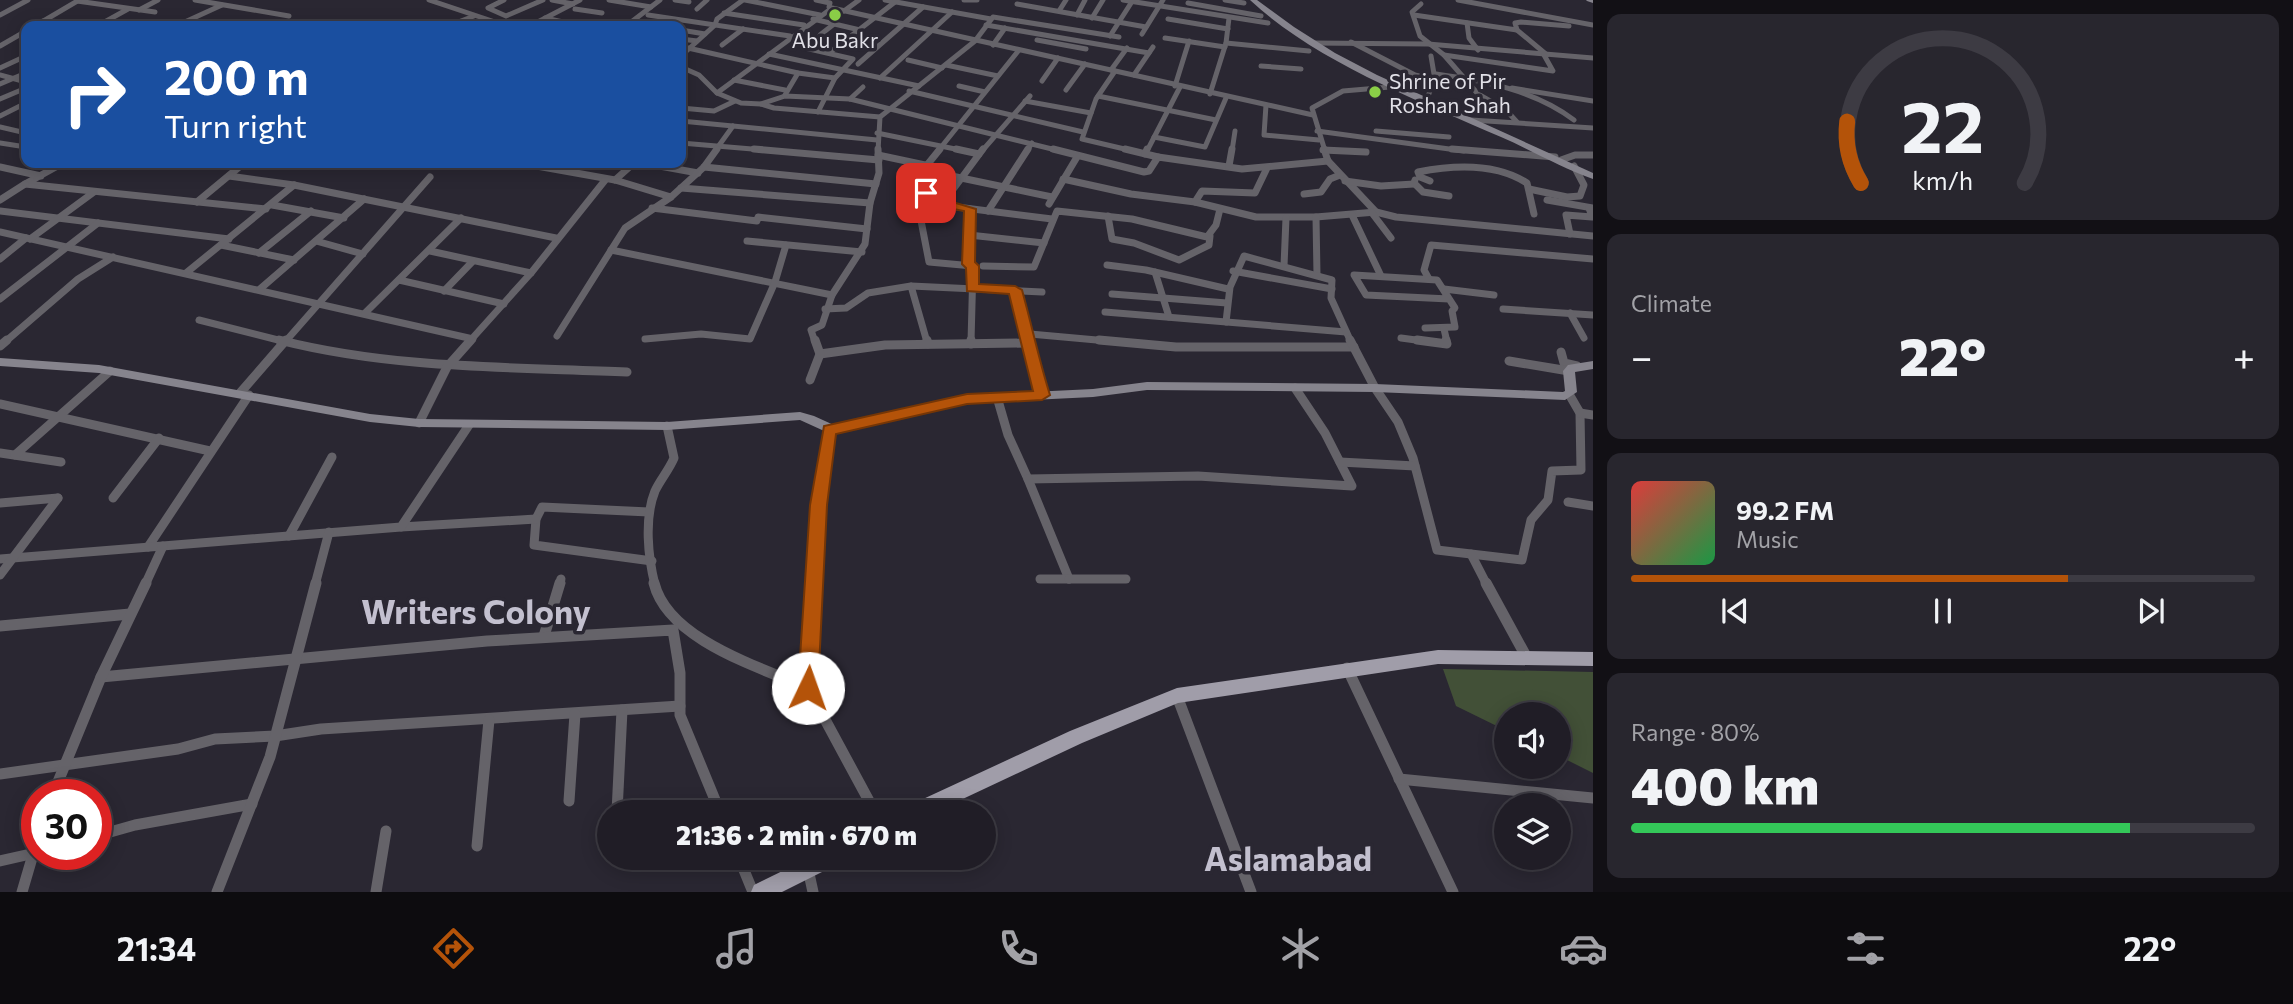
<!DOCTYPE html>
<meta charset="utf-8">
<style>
body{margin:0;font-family:Commissioner,sans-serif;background:#28262e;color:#f1f3f6;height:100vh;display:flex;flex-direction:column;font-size:26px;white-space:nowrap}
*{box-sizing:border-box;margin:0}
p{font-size:23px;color:#a2a2a7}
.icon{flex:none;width:38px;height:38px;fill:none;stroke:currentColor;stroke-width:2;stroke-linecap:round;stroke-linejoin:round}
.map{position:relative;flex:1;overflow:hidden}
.sheet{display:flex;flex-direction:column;gap:14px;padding:14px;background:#121015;width:700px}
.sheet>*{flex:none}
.guide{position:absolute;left:21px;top:21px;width:665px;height:147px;border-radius:14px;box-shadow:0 4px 18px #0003,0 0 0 2px #3d3b43;background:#1a4fa0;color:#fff;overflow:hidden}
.buttons{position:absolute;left:1494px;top:702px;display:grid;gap:14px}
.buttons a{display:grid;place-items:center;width:77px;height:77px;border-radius:50%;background:#201d26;box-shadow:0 4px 18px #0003,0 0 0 2px #3d3b43;font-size:35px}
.speed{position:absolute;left:21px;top:779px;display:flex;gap:14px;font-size:35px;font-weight:700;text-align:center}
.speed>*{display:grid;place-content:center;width:91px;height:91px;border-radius:50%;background:#201d26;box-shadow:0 4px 18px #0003,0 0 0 2px #3d3b43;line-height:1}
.speed .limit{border:10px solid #d22;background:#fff;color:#111}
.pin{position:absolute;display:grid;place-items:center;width:60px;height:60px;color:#fff;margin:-30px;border-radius:14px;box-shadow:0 4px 10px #0006}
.me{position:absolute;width:77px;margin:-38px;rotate:3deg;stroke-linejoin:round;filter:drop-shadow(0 0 5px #0008)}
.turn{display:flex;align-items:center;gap:24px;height:147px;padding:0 28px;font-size:32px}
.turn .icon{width:91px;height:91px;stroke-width:2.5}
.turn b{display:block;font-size:49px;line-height:60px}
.big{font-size:52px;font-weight:800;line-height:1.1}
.sheet .tile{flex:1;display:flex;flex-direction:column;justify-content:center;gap:10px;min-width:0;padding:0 24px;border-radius:14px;background:#28262e}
.sheet .dial{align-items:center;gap:0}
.dial svg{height:182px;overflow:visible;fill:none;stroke:#3d3b43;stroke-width:7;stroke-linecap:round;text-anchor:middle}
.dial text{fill:#f1f3f6;stroke:none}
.song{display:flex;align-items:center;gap:21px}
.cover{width:84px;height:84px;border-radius:10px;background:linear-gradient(135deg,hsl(0 70% 55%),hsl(140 70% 35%))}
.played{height:7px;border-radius:4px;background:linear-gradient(90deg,#b45309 70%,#3d3b43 70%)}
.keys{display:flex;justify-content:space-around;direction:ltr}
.heat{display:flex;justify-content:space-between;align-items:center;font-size:38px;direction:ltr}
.charge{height:10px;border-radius:5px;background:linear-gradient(90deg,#34c759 80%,#3d3b43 0)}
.trip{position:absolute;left:597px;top:800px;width:399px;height:70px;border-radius:35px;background:#201d26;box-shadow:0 4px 18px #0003,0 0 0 2px #3d3b43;font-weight:800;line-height:70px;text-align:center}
.dock{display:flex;height:112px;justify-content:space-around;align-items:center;background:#0d0c0f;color:#a2a2a7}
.dock .icon{width:49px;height:49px}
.dock .on{color:#b45309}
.dock b{font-size:32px;color:#f1f3f6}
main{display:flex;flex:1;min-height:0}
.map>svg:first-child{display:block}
</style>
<main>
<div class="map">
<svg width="1593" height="892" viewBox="0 0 1593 892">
<rect width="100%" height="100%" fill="#2a2732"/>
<path fill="#425037" d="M1443 669 1593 672V773L1559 756V714H1507V731L1456 706Z"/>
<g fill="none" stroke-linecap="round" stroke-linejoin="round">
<g stroke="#656369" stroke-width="5">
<path d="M195 0 289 16"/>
<path d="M429 0 507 26"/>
<path d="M504 0 488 8 506 16 543 0"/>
<path d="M552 0 573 4"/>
<path d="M609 0 651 7"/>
<path d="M675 0 689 2"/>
<path d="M745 0 820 15"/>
<path d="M816 0 830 3 829 7"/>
<path d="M885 0 991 19"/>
<path d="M964 0H977"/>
<path d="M1123 0 1268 23"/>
<path d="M1225 0 1244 3"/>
<path d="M1458 0 1593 25"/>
<path d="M77 1 155 12"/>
<path d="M1188 3 1261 16"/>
<path d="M1017 4 1146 27"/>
<path d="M1421 4 1412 12 1420 36 1444 55 1478 94 1506 110 1517 122"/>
<path d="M575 9 602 13"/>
<path d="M697 9 707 0"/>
<path d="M139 10 158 0"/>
<path d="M844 11 859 0"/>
<path d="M1059 11 1066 0"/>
<path d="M724 13 804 25"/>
<path d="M0 15 28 0"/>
<path d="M648 15 790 36"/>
<path d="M1077 15 1085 0"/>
<path d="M1414 15 1517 30 1547 55"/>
<path d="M545 18 581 26"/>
<path d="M1092 18 1103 0"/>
<path d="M813 19 860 30"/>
<path d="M1168 19 1228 29"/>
<path d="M43 21 178 26"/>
<path d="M1467 23 1469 38 1478 50"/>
<path d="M101 24 128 9"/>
<path d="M986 25 1149 53"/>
<path d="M35 26 79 0"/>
<path d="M176 26 222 5"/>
<path d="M448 26 474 16"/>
<path d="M530 26 580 0"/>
<path d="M626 26 660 0"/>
<path d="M681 30 705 34"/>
<path d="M1517 30 1515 23 1521 22 1569 26"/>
<path d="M1142 34 1163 0"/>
<path d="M820 35 834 24"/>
<path d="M1110 36 1133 0"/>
<path d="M1165 38 1225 47"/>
<path d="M681 39 697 41"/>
<path d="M1037 40 1086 49"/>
<path d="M1351 42 1415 75 1432 79"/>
<path d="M1226 43 1309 51"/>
<path d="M1312 43 1428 44 1593 58"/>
<path d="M722 45 743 29"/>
<path d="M993 45 1005 28"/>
<path d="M0 46 26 31"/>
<path d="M688 48 798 73 835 78"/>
<path d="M805 48 853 59 835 78 818 112"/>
<path d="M829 53 895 2"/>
<path d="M769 54 919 86"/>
<path d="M1444 55 1553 71 1544 55"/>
<path d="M681 56 715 25 717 19 743 0"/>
<path d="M1431 56 1434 74"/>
<path d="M908 60 942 68"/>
<path d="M858 64 923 7"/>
<path d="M946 65 998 76"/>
<path d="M1261 66 1301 69"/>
<path d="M681 67 699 75 717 93 741 103 761 104 785 96 850 99 1060 151"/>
<path d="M0 68 26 56"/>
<path d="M1111 70 1127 48"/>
<path d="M1115 71 1096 99 1082 139 1133 151"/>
<path d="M0 75 26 82"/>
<path d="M1134 75 1153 47"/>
<path d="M880 78 952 12"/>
<path d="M734 80 785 90"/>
<path d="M1042 81 1058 58"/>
<path d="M0 84 26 73"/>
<path d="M959 86 985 92"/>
<path d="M1175 86 1189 41"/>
<path d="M1512 88 1593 101"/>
<path d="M1066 90 1085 64"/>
<path d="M909 91 1083 132"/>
<path d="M717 93 832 8 1313 115"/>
<path d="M1210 94 1226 43 1229 18"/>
<path d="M785 95 798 73"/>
<path d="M1098 96 1216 120"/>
<path d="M0 99 26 88"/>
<path d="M850 99 863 87"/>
<path d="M1025 101 1091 113"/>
<path d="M1426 102 1436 74C1485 81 1534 90 1574 120"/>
<path d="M761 104 774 108 880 117"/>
<path d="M1266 105 1264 135 1319 140"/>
<path d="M681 108 714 111 735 101"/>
<path d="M0 116 26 103"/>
<path d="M1471 120 1593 128"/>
<path d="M681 121 877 140"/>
<path d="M0 127 26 133"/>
<path d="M1317 131 1464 151"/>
<path d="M1376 131 1449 137"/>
<path d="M877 133 965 151"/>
<path d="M1154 137 1205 147 1226 98"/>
<path d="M0 143 26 147"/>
<path d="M681 143 775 151"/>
<path d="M1323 150 1345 151"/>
<path d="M715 151 733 126"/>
<path d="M878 151 880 117 975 41 993 17 1119 37"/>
<path d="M938 151 1019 50"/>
<path d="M982 151 1030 96"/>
<path d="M1027 151 1032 143"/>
<path d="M1147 151 1180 87"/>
<path d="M1232 151 1235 131"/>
<path d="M1325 151 1312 108 1343 91 1390 87"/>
</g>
<g stroke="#656369" stroke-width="7">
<path d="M754 149 879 160"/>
<path d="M940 149 923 170 1052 197"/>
<path d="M956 149 979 154"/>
<path d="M1053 149 1144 172 1149 171 1158 157 1242 169 1328 161"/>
<path d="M1125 149 1158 157"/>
<path d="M1324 149 1328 161 1376 212 1396 217 1593 236"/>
<path d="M1452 149 1555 157"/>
<path d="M1323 150 1366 152"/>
<path d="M1145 154 1147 149"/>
<path d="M878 155 925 165"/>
<path d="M1561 160 1575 155H1593"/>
<path d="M63 163 25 184 266 209"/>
<path d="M520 163 615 180 671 197"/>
<path d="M643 163 698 173"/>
<path d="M1229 166 1232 149"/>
<path d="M0 167 41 176"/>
<path d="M704 167 876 184"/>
<path d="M229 176 294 185 556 238"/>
<path d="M1063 179 1131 194 1195 202 1256 217H1316L1376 212"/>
<path d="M615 180 634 163"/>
<path d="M1415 180 1414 183 1423 192 1449 196"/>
<path d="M1345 181 1381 186 1414 184"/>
<path d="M1430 181 1420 177 1418 172C1453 165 1496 163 1527 183L1534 214"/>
<path d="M681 188 870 203"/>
<path d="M1529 189 1567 197 1580 196 1584 185 1574 166"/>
<path d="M1304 194 1321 192 1330 179 1340 175"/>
<path d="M927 195 957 207 1052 219"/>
<path d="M929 197 918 205 929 262 973 266 971 342"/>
<path d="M0 200 25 184"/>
<path d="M1547 200 1593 208"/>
<path d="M197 202 244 163"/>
<path d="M1195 202 1202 191 1255 193 1267 168"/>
<path d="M943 203 983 149"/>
<path d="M1049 204 1077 157"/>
<path d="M272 205 344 218"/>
<path d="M652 208 757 221 758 217 867 229"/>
<path d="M0 211 229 239"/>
<path d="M988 211 1028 149"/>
<path d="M1372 213 1391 238"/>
<path d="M1352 215 1381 276"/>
<path d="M1108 216 1112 239 1134 243 1179 260 1209 245 1210 236"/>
<path d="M1316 217 1317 275"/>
<path d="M0 232 473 339"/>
<path d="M1570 234 1566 215 1592 217 1589 208"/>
<path d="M969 235 1044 243"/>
<path d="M30 239 94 192"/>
<path d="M316 241 363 254"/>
<path d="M747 241 862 252"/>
<path d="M221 245 294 260"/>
<path d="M611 250 832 295"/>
<path d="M430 251 531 273"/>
<path d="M259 253 311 211"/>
<path d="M0 259 26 238"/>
<path d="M968 264 970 209"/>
<path d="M1107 265 1146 270 1228 289"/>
<path d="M983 266 1034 267 1057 211 1132 219 1207 237 1216 225 1220 209"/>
<path d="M1284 266 1286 218"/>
<path d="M1233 271 1332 289"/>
<path d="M1155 272 1169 317"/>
<path d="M186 273 294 185"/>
<path d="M1429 279 1424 270 1431 245 1593 259"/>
<path d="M399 280 504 304"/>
<path d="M911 286 927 342"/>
<path d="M260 289 364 199"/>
<path d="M1444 289 1494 295"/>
<path d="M1015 290 1026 330 1030 334 1119 342"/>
<path d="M444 291 473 261"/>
<path d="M1112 294 1227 303"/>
<path d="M0 299 98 223"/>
<path d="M825 309 846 308 868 293 911 286 1042 292"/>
<path d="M1503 309 1593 315"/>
<path d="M1105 312 1346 332"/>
<path d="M365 313 461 218"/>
<path d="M1570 313 1584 338"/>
<path d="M199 320 286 342"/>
<path d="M1226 322 1230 287 1244 256 1332 280 1331 298 1351 342"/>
<path d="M1425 328 1455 327 1452 311 1455 308 1437 280 1354 275 1366 295 1449 299"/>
<path d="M1444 329 1447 342"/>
<path d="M557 336 625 228 671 197 704 167 717 149"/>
<path d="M1025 337 1026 342"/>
<path d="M1401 338 1431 342"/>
<path d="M645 339 701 334 750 339 775 282 786 245"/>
<path d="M5 342 78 279 113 257"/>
<path d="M285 342 430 177"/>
<path d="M469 342 531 273 606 179"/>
<path d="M815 342 811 330 822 325 832 295 865 244 870 203 879 173 878 149"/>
</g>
<g stroke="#656369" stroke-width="9">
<path d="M279 340C393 369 510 367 627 372"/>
<path d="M927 340 928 344"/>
<path d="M1026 340 1042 395"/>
<path d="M1099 340 1176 347H1354"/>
<path d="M1350 340 1375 388 1398 422 1413 458 1437 550 1522 560 1531 520 1548 500 1552 471 1581 470 1580 413 1569 394"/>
<path d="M1417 340 1447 344 1446 340"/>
<path d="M971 344V340"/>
<path d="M0 346 7 340"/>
<path d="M1561 352 1564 363 1577 366"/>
<path d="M820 354 885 345 1026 343"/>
<path d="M1509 361 1569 371"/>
<path d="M810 380 820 354 815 340"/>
<path d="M240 393 286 340"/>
<path d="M997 397 1008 435 1028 479 1198 476 1352 486 1325 433 1295 388"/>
<path d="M0 404 210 451"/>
<path d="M1580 413 1593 415"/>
<path d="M419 423 447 367 471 340"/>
<path d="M0 453 61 462"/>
<path d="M15 455 110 371"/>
<path d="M1340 462 1415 466"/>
<path d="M1028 479 1069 579"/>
<path d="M113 498 159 438"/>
<path d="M1568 502 1593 506"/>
<path d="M0 503 58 498"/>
<path d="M649 512 542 507 536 519 534 545 652 561"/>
<path d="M401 527 536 519"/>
<path d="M289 536 332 457"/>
<path d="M148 547 249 395"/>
<path d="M1471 554 1487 585"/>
<path d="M0 559 401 527 469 425"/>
<path d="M0 575 58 498"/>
<path d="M1040 579H1069"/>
<path d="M1069 579H1126"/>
<path d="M145 585 163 546"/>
<path d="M315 585 329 532"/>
<path d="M559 585 561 579"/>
<path d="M655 585C648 557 644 518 655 491 660 480 669 470 674 458L667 426"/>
<path d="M814 585 818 505 829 429"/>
</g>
<g stroke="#656369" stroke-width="11">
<path d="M654 583C668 640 760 667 808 688"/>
<path d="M814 583 808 688 875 812"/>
<path d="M1486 583 1527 658"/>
<path d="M0 626 130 614"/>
<path d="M544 636 560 583"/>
<path d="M1347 668 1453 892"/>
<path d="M101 677 487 641 673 630 680 673V715L720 812"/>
<path d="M1177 696 1251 892"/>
<path d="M0 774 178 749 215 739 275 736 321 729 680 706"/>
<path d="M1399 779 1593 798"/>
<path d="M53 794 101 677 146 583"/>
<path d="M569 801 575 714"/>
<path d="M617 812 622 710"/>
<path d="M96 836 135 825 252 804"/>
<path d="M477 846 489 720"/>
<path d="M739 858 753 892"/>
<path d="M0 861 35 853"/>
<path d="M808 869 813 892"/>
<path d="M22 892 37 841"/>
<path d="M217 892 270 757 316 583"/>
<path d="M376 892 386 831"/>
</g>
<g fill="#86848d" fill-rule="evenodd">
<path d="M1250 0H1257L1294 27 1335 53 1377 75 1593 173V179C1562 168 1531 150 1501 137 1419 101 1315 61 1250 0Z"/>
<path d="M1586 0H1593V3L1587 1Z"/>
<path d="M0 358 99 365 370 414 419 419 667 422 800 412 814 416 836 426 967 395 1093 389 1147 382 1375 384 1563 392 1565 391 1563 371 1568 365 1593 361V369L1575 372 1577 392 1565 400 1375 392 1147 390 1093 397 967 403 836 434 822 430 800 420 667 430 419 427 370 422 99 373 0 366Z"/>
</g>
<g fill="#a09da9" fill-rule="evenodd">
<path d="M1438 650 1593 652V666L1438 664 1178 703 1082 743 935 812H905L908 806 1070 731 1177 688Z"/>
<path d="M809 858H839L836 865 782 892H751L754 885Z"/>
</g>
</g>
<path fill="#b45309" stroke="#753606" stroke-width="2" d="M926 190 946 200 976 209 975 262 979 266V284L1015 286 1022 290C1032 326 1039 360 1050 395L1042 400 967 404 836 434 827 505 818 688 815 694 808 697 801 694 798 688 810 505 824 426 967 394 1033 391 1009 294 967 291 966 268 962 264 964 211 938 206 922 196 920 193Z"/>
<g fill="#8ace47" stroke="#2a2732" stroke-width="2.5">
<circle cx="835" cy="15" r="7"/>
<circle cx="1375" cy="92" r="7"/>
</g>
<g text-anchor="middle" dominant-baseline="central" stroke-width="7" stroke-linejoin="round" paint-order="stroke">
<g font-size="21" fill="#e1e0e7" stroke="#2a2732">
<text x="835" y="39">Abu Bakr</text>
<text x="1389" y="80" text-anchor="start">Shrine of Pir<tspan x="1389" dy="24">Roshan Shah</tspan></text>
</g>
<g font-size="33" font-weight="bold" fill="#c3c0cf" stroke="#2a2732">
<text x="476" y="610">Writers Colony</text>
</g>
<g font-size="33" font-weight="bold" fill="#c3c0cf" stroke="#2a2732">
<text x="1288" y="857">Aslamabad</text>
</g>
</g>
</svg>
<div class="buttons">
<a><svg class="icon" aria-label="sound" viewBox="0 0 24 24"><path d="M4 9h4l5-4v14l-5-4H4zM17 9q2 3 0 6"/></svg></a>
<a><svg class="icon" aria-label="layers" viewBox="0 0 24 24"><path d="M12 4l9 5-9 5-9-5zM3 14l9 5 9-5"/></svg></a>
</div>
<div class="speed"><div class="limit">30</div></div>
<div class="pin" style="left:926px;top:193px;background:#d93025"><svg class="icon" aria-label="arrive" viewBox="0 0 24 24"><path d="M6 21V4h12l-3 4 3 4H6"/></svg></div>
<svg class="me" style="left:808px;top:688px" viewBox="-20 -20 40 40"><circle r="19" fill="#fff"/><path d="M0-13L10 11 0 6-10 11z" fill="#b45309"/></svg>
<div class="trip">21:36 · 2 min · 670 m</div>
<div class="guide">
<div class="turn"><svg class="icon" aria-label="right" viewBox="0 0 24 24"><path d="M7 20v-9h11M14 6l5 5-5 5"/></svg><div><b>200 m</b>Turn right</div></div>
</div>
</div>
<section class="sheet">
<div class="tile dial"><svg viewBox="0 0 100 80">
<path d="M14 69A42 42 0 1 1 86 69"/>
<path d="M14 69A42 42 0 0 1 8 42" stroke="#b45309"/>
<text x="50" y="56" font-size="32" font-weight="700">22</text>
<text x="50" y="72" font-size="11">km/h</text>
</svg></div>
<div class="tile"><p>Climate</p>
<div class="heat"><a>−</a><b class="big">22°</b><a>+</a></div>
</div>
<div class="tile">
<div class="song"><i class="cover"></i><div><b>99.2 FM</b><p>Music</p></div></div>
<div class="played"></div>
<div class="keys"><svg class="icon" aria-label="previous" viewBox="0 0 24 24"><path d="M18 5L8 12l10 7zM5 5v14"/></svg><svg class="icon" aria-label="pause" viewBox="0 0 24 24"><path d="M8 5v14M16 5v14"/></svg><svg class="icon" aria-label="next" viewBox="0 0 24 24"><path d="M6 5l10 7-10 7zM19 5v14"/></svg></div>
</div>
<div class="tile"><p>Range · 80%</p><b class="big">400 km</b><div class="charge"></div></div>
</section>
</main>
<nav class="dock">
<b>21:34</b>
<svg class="icon on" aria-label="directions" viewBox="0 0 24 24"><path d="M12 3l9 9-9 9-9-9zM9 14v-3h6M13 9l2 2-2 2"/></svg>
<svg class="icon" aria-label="music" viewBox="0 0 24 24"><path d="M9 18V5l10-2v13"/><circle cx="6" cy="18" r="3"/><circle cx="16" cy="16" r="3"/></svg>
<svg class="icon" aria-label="phone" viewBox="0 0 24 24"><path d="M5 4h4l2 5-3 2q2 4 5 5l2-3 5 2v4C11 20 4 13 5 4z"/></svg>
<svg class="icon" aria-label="climate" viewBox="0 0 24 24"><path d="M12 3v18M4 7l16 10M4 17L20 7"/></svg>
<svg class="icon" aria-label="car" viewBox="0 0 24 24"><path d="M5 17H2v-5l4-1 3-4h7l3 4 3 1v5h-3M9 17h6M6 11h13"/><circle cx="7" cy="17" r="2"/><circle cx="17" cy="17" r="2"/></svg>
<svg class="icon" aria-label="filters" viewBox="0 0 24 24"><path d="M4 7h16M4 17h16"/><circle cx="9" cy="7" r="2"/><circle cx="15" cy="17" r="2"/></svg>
<b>22°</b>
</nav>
